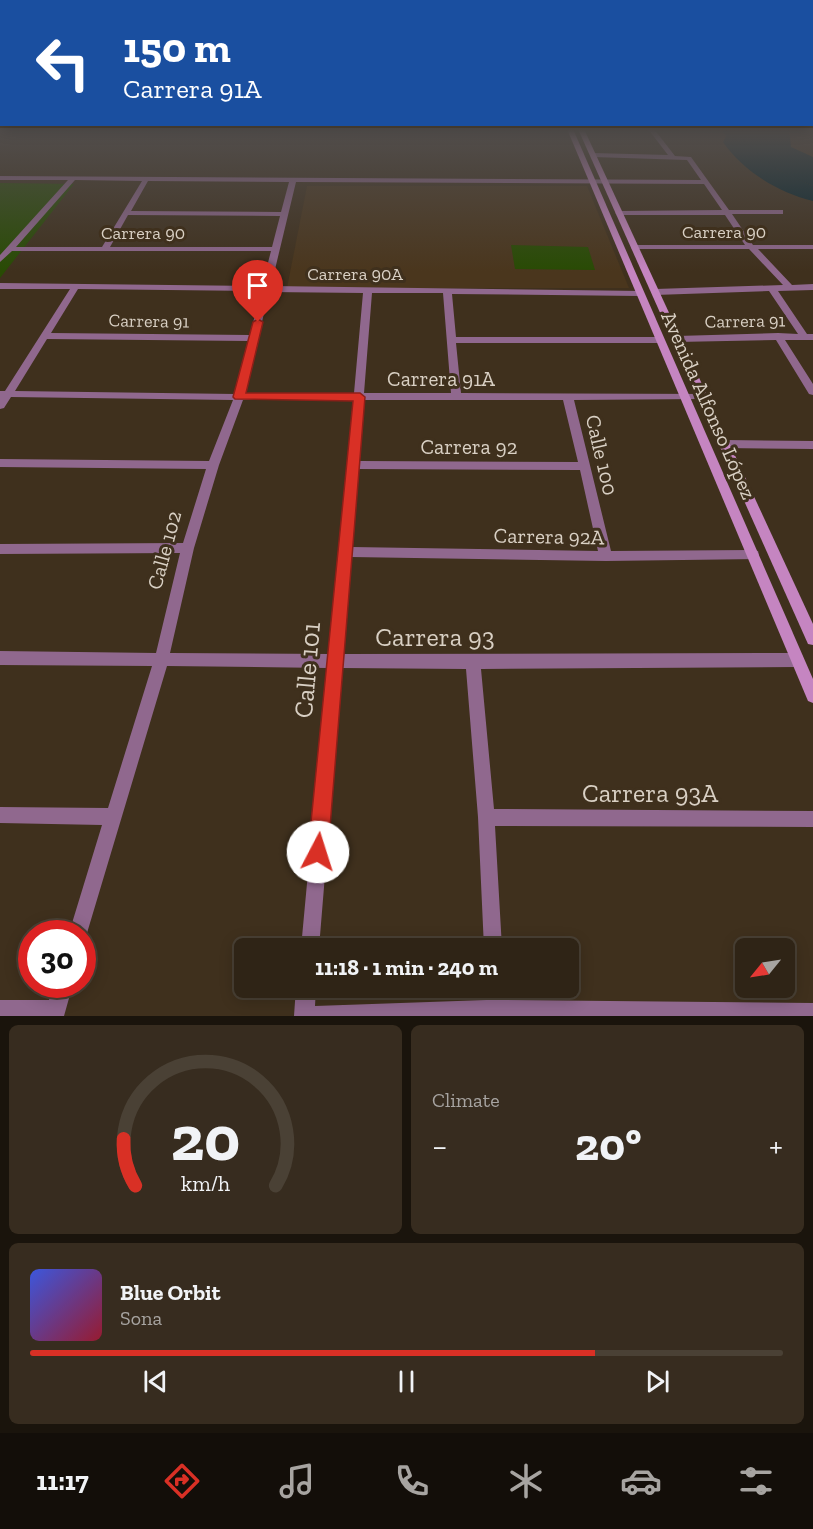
<!DOCTYPE html>
<meta charset="utf-8">
<style>
body{margin:0;font-family:"Zilla Slab",serif;background:#372c1f;color:#f1f3f6;height:100vh;display:flex;flex-direction:column;font-size:22px;white-space:nowrap}
*{box-sizing:border-box;margin:0}
p{font-size:20px;color:#a7a4a1}
.icon{flex:none;width:33px;height:33px;fill:none;stroke:currentColor;stroke-width:2;stroke-linecap:round;stroke-linejoin:round}
.map{position:relative;height:1016px;overflow:hidden}
.sheet{display:flex;flex-direction:column;gap:9px;padding:9px;background:#1a140c;flex:1}
.sheet>*{flex:none}
.banner{position:absolute;left:0px;top:0px;width:813px;height:126px;box-shadow:0 3px 15px #0003,0 0 0 2px #4a4135;background:#1a4fa0;color:#fff;overflow:hidden}
.needle{width:39px;rotate:240deg}
.fabs{position:absolute;left:735px;top:938px;display:grid;gap:12px}
.fabs a{display:grid;place-items:center;width:60px;height:60px;border-radius:9px;background:#2f2416;box-shadow:0 3px 15px #0003,0 0 0 2px #4a4135;font-size:30px}
.speed{position:absolute;left:18px;top:920px;display:flex;gap:12px;font-size:30px;font-weight:700;text-align:center}
.speed>*{display:grid;place-content:center;width:78px;height:78px;border-radius:50%;background:#2f2416;box-shadow:0 3px 15px #0003,0 0 0 2px #4a4135;line-height:1}
.speed .limit{border:9px solid #d22;background:#fff;color:#111}
.pin{position:absolute;display:grid;place-items:center;width:51px;height:51px;color:#fff;margin:-62px -26px;border-radius:50% 50% 50% 0;rotate:-45deg;box-shadow:0 0 6px #0007}
.pin .icon{rotate:45deg}
.me{position:absolute;width:66px;margin:-33px;rotate:5deg;stroke-linejoin:round;filter:drop-shadow(0 0 4px #0008)}
.turn{display:flex;align-items:center;gap:21px;height:126px;padding:0 24px;font-size:27px}
.turn .icon{width:78px;height:78px;stroke-width:2.5}
.turn b{display:block;font-size:42px;line-height:51px}
.big{font-size:45px;font-weight:700;line-height:1.1}
.sheet .card{flex:1;display:flex;flex-direction:column;justify-content:center;gap:9px;min-width:0;padding:0 21px;border-radius:9px;background:#372c1f}
.sheet .dial{align-items:center;gap:0}
.dial svg{height:156px;overflow:visible;fill:none;stroke:#4a4135;stroke-width:7;stroke-linecap:round;text-anchor:middle}
.dial text{fill:#f1f3f6;stroke:none}
.song{display:flex;align-items:center;gap:18px}
.cover{width:72px;height:72px;border-radius:9px;background:linear-gradient(135deg,hsl(230 70% 55%),hsl(350 70% 35%))}
.played{height:6px;border-radius:3px;background:linear-gradient(90deg,#d93025 75%,#4a4135 75%)}
.keys{display:flex;justify-content:space-around;direction:ltr}
.heat{display:flex;justify-content:space-between;align-items:center;font-size:33px;direction:ltr}
.sheet .tiles{flex:1;display:grid;gap:9px;grid-template-columns:1fr 1fr}
.card:last-child{grid-column:span 2}
.trip{position:absolute;left:234px;top:938px;width:345px;height:60px;border-radius:9px;background:#2f2416;box-shadow:0 3px 15px #0003,0 0 0 2px #4a4135;font-weight:700;line-height:60px;text-align:center}
.tabs{display:flex;height:96px;justify-content:space-around;align-items:center;background:#130e09;color:#a7a4a1}
.tabs .icon{width:42px;height:42px}
.tabs .active{color:#d93025}
.tabs b{font-size:27px;color:#f1f3f6}
.map>svg:first-child{display:block}
</style>
<div class="map">
<svg width="813" height="1016" viewBox="0 0 813 1016">
<rect width="100%" height="100%" fill="#3f301d"/>
<path fill="#4a361d" d="M307 186H587L629 288H287Z"/>
<g fill="#294b04">
<path d="M0 183 74 184 0 278Z"/>
<path d="M511 245 588 247 595 270 515 269Z"/>
</g>
<path fill="#02232d" d="M726 129H789L791 147 813 157V186C779 172 751 156 722 132Z"/>
<g fill="none" stroke-linecap="round" stroke-linejoin="round">
<path fill="#02232d" fill-rule="evenodd" d="M730 129H752L743 141 777 169 813 186V201C778 192 744 172 723 142Z"/>
<g fill="#90688e" fill-rule="evenodd">
<path d="M648 129H654L675 156 691 157 729 210H783V214H732L753 245H813V249H758L792 285 813 284V290L778 291 807 334H813V340H785L813 384V395L809 394 776 340 677 342 672 339 677 336 778 333 798 334 769 291 655 295 651 292 655 289 783 285 749 249H632L631 247 635 245H745L725 215H619L615 213 619 211 722 210 704 184 296 182 271 286 642 291V295L639 296 452 294 456 337H659L664 340 659 343H456L461 393 707 394V398L703 399 574 400 611 551 753 550 758 551 759 555 758 559 606 561 351 557 343 654 797 653 802 655 804 660 802 665 797 667 481 669 494 809 813 811V827L495 826 502 948H484L478 817 466 669 342 668 319 948H301L327 668 167 666 87 933 82 941V933H69L102 825 0 823V807L108 808 152 666 0 665V651L156 653 180 553 0 554V544L183 543 206 469 0 467V459L209 461 233 400 11 397 4 408 0 409V391H5L70 289H0V283L262 286 271 251H12L0 262V255L68 180H0V176L701 180 687 160 593 157 590 155 593 153 668 155ZM75 180 142 181 102 247H16ZM148 181 289 182 281 212 131 211ZM128 215 280 216 272 247H110ZM78 289 261 291 250 335 51 333ZM269 292 363 293 354 393 245 394ZM372 293H443L451 393H364ZM47 339 248 341 235 394 15 391ZM243 400H353L329 654 170 653 194 548 219 465ZM363 400H563L578 462 359 461ZM358 469 580 470 598 551 352 547Z"/>
<path d="M724 440 813 441V449L724 448 719 444Z"/>
<path d="M53 984H73L64 1016H0V1000H49Z"/>
<path d="M296 987H316L315 1006 486 1000 485 987H505V1000L813 1003V1016H294Z"/>
</g>
<g fill="#c585c1" fill-rule="evenodd">
<path d="M567 129H573L813 679V703L808 701Z"/>
<path d="M578 129H584L813 624V645L808 644Z"/>
</g>
</g>
<linearGradient id="sky" x2="0" y2="1"><stop stop-color="#231a10"/><stop offset="0.48" stop-color="#524e4c"/><stop offset="1" stop-color="#524e4c" stop-opacity="0"/></linearGradient>
<rect width="813" height="271" fill="url(#sky)"/>
<path fill="#d93025" stroke="#8d1f18" stroke-width="1.5" d="M258 319 263 322 246 393H360L365 397 328 852 325 859 318 862 311 859 308 852 353 401 235 399 233 397 253 322Z"/>
<g text-anchor="middle" dominant-baseline="central" stroke-width="6" stroke-linejoin="round" paint-order="stroke">
<g font-size="18" fill="#d9d0c4" stroke="#3f301d">
<text x="724" y="232">Carrera 90</text>
<text x="143" y="233">Carrera 90</text>
<text x="355" y="274">Carrera 90A</text>
<text transform="translate(149 321) rotate(1)">Carrera 91</text>
<text transform="translate(745 321) rotate(-1)">Carrera 91</text>
</g>
<g font-size="21" fill="#d9d0c4" stroke="#3f301d">
<text x="441" y="378">Carrera 91A</text>
<text transform="translate(709 405) rotate(66)">Avenida Alfonso López</text>
<text x="469" y="446">Carrera 92</text>
<text transform="translate(602 455) rotate(77)">Calle 100</text>
<text transform="translate(549 536) rotate(1)">Carrera 92A</text>
<text transform="translate(164 550) rotate(-75)">Calle 102</text>
</g>
<g font-size="26" fill="#d9d0c4" stroke="#3f301d">
<text x="435" y="637">Carrera 93</text>
<text transform="translate(307 670) rotate(-85)">Calle 101</text>
<text x="650" y="793">Carrera 93A</text>
</g>
</g>
</svg>
<div class="fabs">
<a><svg class="needle" viewBox="-14 -14 28 28"><path d="M0-13l5 13h-10z" fill="#e53935"/><path d="M0 13l5-13h-10z" fill="#a7a4a1"/></svg></a>
</div>
<div class="speed"><div class="limit">30</div></div>
<div class="pin" style="left:258px;top:322px;background:#d93025"><svg class="icon" aria-label="arrive" viewBox="0 0 24 24"><path d="M6 21V4h12l-3 4 3 4H6"/></svg></div>
<svg class="me" style="left:318px;top:852px" viewBox="-20 -20 40 40"><circle r="19" fill="#fff"/><path d="M0-13L10 11 0 6-10 11z" fill="#d93025"/></svg>
<div class="trip">11:18 · 1 min · 240 m</div>
<div class="banner">
<div class="turn"><svg class="icon" aria-label="left" viewBox="0 0 24 24"><path d="M17 20v-9H6M10 6l-5 5 5 5"/></svg><div><b>150 m</b>Carrera 91A</div></div>
</div>
</div>
<section class="sheet">
<div class="tiles">
<div class="card dial"><svg viewBox="0 0 100 80">
<path d="M14 69A42 42 0 1 1 86 69"/>
<path d="M14 69A42 42 0 0 1 8 45" stroke="#d93025"/>
<text x="50" y="56" font-size="32" font-weight="700">20</text>
<text x="50" y="72" font-size="11">km/h</text>
</svg></div>
<div class="card"><p>Climate</p>
<div class="heat"><a>−</a><b class="big">20°</b><a>+</a></div>
</div>
<div class="card">
<div class="song"><i class="cover"></i><div><b>Blue Orbit</b><p>Sona</p></div></div>
<div class="played"></div>
<div class="keys"><svg class="icon" aria-label="previous" viewBox="0 0 24 24"><path d="M18 5L8 12l10 7zM5 5v14"/></svg><svg class="icon" aria-label="pause" viewBox="0 0 24 24"><path d="M8 5v14M16 5v14"/></svg><svg class="icon" aria-label="next" viewBox="0 0 24 24"><path d="M6 5l10 7-10 7zM19 5v14"/></svg></div>
</div>
</div>
</section>
<nav class="tabs">
<b>11:17</b>
<svg class="icon active" aria-label="directions" viewBox="0 0 24 24"><path d="M12 3l9 9-9 9-9-9zM9 14v-3h6M13 9l2 2-2 2"/></svg>
<svg class="icon" aria-label="music" viewBox="0 0 24 24"><path d="M9 18V5l10-2v13"/><circle cx="6" cy="18" r="3"/><circle cx="16" cy="16" r="3"/></svg>
<svg class="icon" aria-label="phone" viewBox="0 0 24 24"><path d="M5 4h4l2 5-3 2q2 4 5 5l2-3 5 2v4C11 20 4 13 5 4z"/></svg>
<svg class="icon" aria-label="climate" viewBox="0 0 24 24"><path d="M12 3v18M4 7l16 10M4 17L20 7"/></svg>
<svg class="icon" aria-label="car" viewBox="0 0 24 24"><path d="M5 17H2v-5l4-1 3-4h7l3 4 3 1v5h-3M9 17h6M6 11h13"/><circle cx="7" cy="17" r="2"/><circle cx="17" cy="17" r="2"/></svg>
<svg class="icon" aria-label="filters" viewBox="0 0 24 24"><path d="M4 7h16M4 17h16"/><circle cx="9" cy="7" r="2"/><circle cx="15" cy="17" r="2"/></svg>
</nav>
